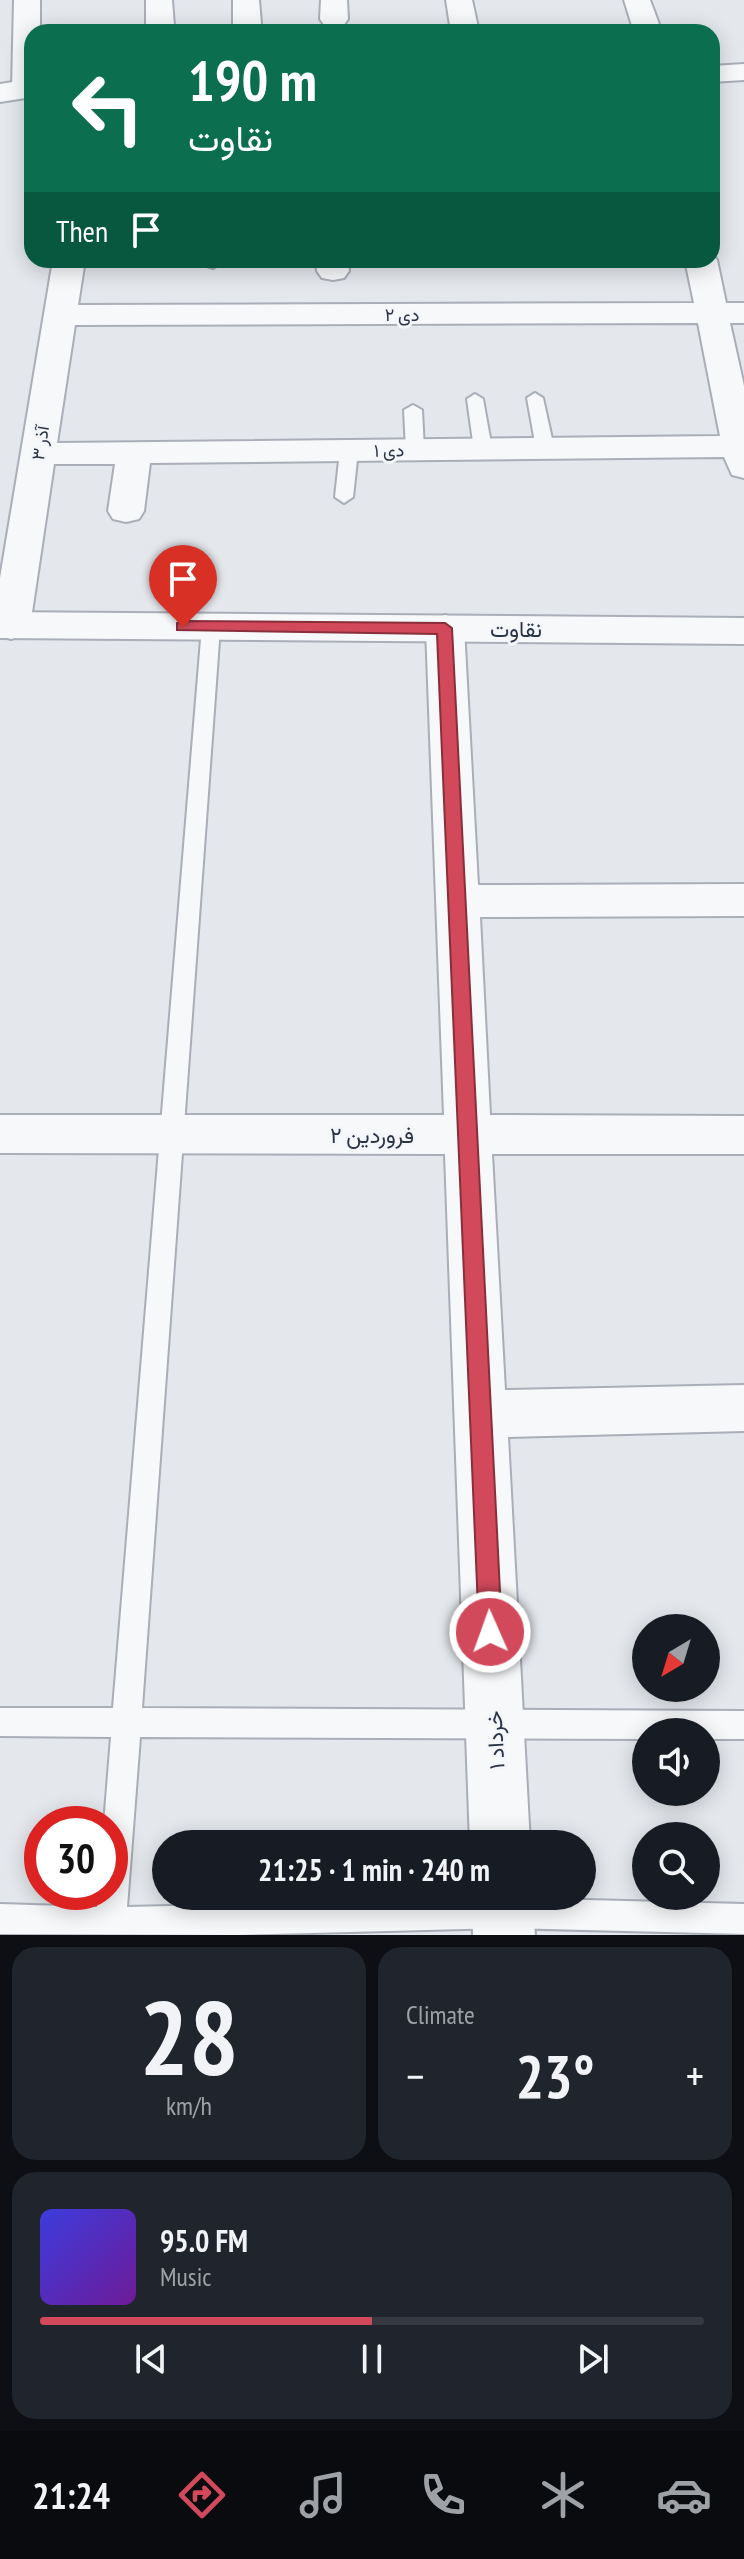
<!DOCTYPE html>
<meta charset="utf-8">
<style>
body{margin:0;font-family:"PT Sans Narrow",Vazirmatn,sans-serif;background:#20242c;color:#f1f3f6;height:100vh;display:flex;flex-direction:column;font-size:30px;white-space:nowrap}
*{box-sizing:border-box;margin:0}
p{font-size:26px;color:#9ea1a6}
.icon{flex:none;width:44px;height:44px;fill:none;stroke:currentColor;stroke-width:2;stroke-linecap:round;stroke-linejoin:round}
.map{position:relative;height:1935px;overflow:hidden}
.side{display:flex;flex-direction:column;gap:12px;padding:12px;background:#0d0f14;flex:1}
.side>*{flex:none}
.guide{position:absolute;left:24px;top:24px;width:696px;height:244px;border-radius:24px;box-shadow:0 4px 20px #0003;background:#0b6e4f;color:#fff;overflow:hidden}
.needle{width:52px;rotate:218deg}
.tools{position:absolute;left:632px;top:1614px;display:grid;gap:16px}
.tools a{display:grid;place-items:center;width:88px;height:88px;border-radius:50%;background:#171b24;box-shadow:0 4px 20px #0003;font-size:40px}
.speed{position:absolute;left:24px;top:1806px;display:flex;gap:16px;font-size:40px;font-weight:700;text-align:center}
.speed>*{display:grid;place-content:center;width:104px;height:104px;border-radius:50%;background:#171b24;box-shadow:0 4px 20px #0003;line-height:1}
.speed .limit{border:12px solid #d22;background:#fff;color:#111}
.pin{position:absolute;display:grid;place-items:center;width:68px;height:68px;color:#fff;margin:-82px -34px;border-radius:50% 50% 50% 0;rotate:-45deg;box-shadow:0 0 8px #0007}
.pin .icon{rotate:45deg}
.me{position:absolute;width:88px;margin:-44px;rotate:358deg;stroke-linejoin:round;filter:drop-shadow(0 0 6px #0008)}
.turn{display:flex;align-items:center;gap:28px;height:168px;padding:0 32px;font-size:36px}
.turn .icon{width:104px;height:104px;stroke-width:2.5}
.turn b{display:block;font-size:56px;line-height:68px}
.then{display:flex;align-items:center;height:76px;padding:0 32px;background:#0003;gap:16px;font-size:30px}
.big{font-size:60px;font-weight:600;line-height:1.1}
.side .tile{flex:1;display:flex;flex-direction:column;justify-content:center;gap:12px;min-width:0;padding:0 28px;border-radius:24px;background:#20242c}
.side .dial{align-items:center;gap:0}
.dial b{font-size:104px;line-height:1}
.song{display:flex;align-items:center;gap:24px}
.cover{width:96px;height:96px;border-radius:12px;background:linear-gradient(135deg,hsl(240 70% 55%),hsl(280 70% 35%))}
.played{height:8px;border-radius:4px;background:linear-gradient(90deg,#d1495b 50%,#363941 50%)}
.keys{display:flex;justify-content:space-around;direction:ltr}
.heat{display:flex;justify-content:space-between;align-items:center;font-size:44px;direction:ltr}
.side .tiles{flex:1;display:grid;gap:12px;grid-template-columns:1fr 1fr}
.tile:last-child{grid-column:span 2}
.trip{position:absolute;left:152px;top:1830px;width:444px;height:80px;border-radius:40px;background:#171b24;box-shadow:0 4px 20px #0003;font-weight:600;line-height:80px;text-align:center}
.dock{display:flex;height:128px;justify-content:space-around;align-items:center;background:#090b0e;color:#9ea1a6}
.dock .icon{width:56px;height:56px}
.dock .selected{color:#d1495b}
.dock b{font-size:36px;color:#f1f3f6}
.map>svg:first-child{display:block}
</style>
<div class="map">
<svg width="744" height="1935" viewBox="0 0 744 1935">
<rect width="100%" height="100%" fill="#e4e7ec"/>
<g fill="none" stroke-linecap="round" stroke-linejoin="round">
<defs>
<g id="service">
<path d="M205 260H221V263L213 268 207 266Z"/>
<path d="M535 393 543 398 554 448 545 453 536 448 527 398Z"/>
<path d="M475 394 483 399 492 449 483 454 474 449 467 399Z"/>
<path d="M413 405 422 410 424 450 415 455 406 450 404 410Z"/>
<path d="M349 446 358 451 353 497 344 503 335 497 340 451Z"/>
<path d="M211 621 220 627 142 1708 744 1711V1739H706V1732H646V1739L140 1737 127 1907 503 1898 744 1904V1934L503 1928 237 1935 0 1934V1904L97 1907 98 1892H110V1824H104L111 1737 0 1736V1708H113L202 627Z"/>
</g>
<g id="minor">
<path d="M14 0H40V32H32V96L16 95 12 89Z"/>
<path d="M146 0H172L174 26 170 32H150L146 26Z"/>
<path d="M233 0H259L261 24 257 30H237L233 24Z"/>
<path d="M321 0H347L348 19 344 25H324L320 19Z"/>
<path d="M446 0H472L479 32H451Z"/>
<path d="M712 253 717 260 726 303H744V323H730L744 386V478L732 475 724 457 150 463 144 511 139 519 126 522 113 519 108 511 115 464H54L30 626 24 635 11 639 0 636V578L53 260H85L78 305 694 303 685 260H712ZM698 323 720 436 57 443 75 325Z"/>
<path d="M316 260H348L349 271 344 278 333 280 322 278 317 271Z"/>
<path d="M445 615 458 619 464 628 478 885 744 884V916L480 917 490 1115 744 1116V1154H492L505 1390 744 1385V1431L508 1437 530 1844H470L445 1154 0 1153V1115H444L426 628 432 619Z"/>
<path d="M472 1896H532L535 1935H473Z"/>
</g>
<g id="tertiary">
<path d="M624 0H650L662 32H634Z"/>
<path d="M744 64V80L712 82V66Z"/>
<path d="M32 79V97L0 102V84Z"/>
<path d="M0 612 744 618V644L0 638Z"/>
</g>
</defs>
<use href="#service" stroke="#a9aeb7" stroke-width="4"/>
<use href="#minor" stroke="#a9aeb7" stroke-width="4"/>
<use href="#tertiary" stroke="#a9aeb7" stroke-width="4"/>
<use href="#service" fill="#f7f8fa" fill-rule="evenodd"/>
<use href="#minor" fill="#f7f8fa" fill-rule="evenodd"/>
<use href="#tertiary" fill="#f7f8fa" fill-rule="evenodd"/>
</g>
<path fill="#d1495b" stroke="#882f3b" stroke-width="2" d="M183 621 445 623 452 628 502 1632 498 1640 490 1643 482 1640 479 1632 437 634 177 630V623Z"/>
<g text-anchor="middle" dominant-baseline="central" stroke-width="6" stroke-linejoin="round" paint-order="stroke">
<g font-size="18" fill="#2b3445" stroke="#f4f6f9">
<text x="402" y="314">دی ۲</text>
<text transform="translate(40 443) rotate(-81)">آذر ۳</text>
<text transform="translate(389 450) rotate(-1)">دی ۱</text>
</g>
<g font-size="22" fill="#2b3445" stroke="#f4f6f9">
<text x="516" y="629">نقاوت</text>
<text x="372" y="1135">فروردین ۲</text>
<text transform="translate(495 1740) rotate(-93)">خرداد ۱</text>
</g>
</g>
</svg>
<div class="tools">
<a><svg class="needle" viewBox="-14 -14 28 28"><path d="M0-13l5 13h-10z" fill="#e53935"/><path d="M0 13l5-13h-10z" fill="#9ea1a6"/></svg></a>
<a><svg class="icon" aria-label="sound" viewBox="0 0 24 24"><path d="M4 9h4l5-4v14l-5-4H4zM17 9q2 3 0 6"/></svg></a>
<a><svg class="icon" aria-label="search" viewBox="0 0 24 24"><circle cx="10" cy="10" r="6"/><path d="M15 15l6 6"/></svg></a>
</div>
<div class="speed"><div class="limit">30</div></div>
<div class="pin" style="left:183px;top:627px;background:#d93025"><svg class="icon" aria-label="arrive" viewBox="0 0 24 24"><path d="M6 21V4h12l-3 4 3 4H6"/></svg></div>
<svg class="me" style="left:490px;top:1632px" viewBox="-20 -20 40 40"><circle r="17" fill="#d1495b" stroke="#fff" stroke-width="3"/><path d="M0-11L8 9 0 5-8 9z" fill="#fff"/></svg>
<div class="trip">21:25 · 1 min · 240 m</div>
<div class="guide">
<div class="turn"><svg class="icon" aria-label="left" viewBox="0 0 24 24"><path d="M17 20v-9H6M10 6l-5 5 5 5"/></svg><div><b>190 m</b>نقاوت</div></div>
<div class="then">Then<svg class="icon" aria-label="arrive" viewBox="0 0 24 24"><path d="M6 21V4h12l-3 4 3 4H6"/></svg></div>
</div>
</div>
<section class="side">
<div class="tiles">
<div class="tile dial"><b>28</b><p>km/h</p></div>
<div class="tile"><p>Climate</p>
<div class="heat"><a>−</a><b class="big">23°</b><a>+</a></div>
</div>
<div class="tile">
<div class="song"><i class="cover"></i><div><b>95.0 FM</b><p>Music</p></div></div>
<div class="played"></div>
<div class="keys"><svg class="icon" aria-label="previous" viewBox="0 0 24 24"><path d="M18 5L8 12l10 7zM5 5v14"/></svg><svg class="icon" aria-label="pause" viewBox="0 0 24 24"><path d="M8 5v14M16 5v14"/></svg><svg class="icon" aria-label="next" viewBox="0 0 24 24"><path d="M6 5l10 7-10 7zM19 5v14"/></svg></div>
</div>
</div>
</section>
<nav class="dock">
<b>21:24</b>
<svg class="icon selected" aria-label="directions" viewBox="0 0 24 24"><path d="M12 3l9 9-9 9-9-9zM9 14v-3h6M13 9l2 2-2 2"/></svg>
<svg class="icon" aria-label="music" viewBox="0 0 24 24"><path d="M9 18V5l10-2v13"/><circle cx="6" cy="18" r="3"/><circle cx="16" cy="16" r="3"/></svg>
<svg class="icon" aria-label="phone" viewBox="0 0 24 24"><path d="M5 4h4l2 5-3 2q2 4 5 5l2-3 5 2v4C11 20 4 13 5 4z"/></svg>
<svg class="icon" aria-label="climate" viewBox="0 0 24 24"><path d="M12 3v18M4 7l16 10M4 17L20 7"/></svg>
<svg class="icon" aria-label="car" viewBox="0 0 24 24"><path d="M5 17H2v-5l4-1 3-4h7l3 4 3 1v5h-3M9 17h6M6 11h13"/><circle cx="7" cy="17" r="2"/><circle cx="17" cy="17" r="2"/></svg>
</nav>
